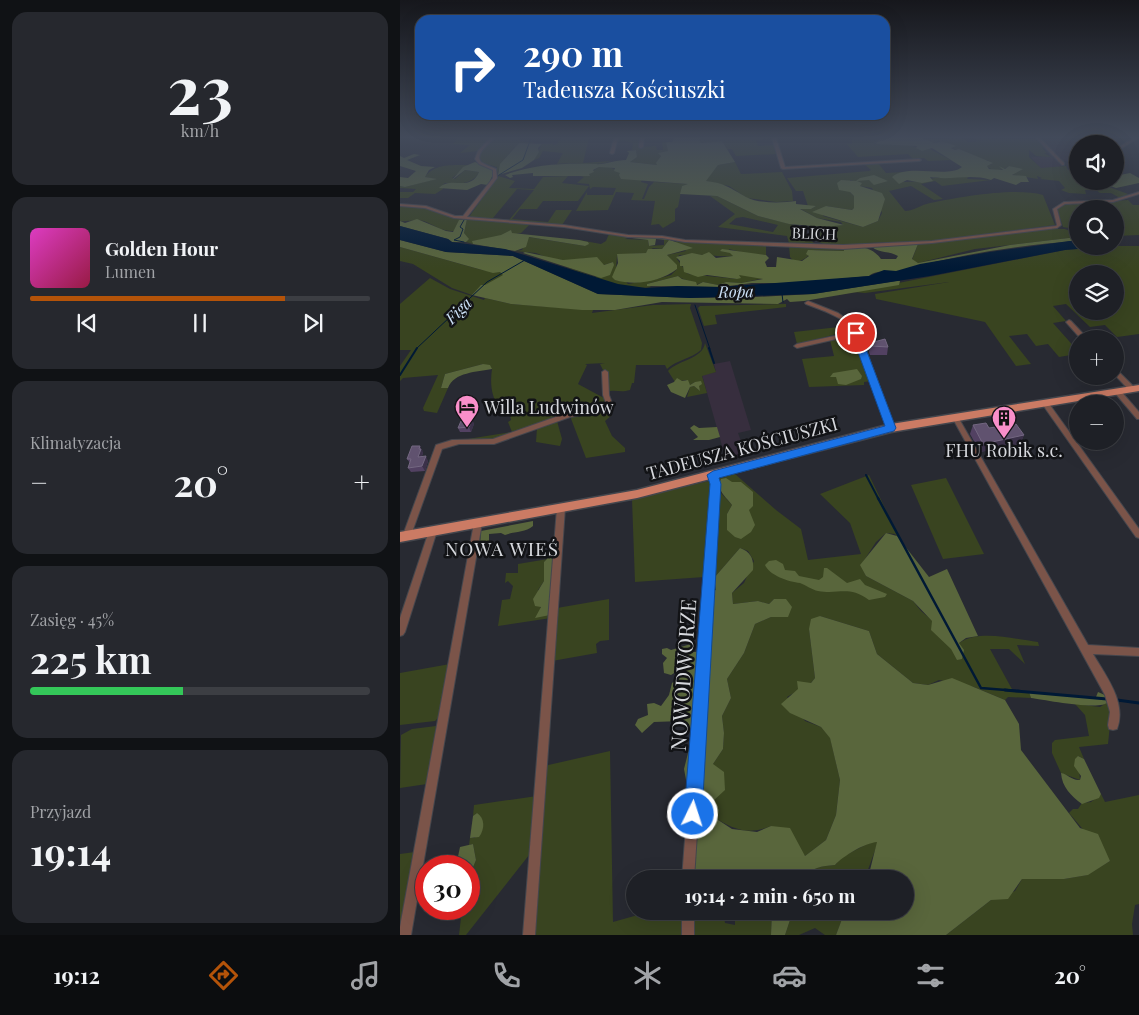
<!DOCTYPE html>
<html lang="pl">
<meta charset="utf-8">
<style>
body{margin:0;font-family:"Playfair Display",serif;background:#26282e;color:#f1f3f6;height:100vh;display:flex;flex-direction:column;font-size:19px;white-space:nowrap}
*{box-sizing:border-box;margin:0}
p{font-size:16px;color:#a1a3a7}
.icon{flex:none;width:28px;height:28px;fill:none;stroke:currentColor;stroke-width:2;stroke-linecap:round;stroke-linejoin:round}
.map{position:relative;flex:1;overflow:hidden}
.panel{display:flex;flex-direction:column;gap:12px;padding:12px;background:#101215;width:400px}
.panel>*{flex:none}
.hud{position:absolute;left:15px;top:15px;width:475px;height:105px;border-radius:15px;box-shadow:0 5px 20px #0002,0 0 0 1px #3c3e43;background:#1a4fa0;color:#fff;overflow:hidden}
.buttons{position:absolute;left:669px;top:135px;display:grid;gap:10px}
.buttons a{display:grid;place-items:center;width:55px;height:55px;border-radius:50%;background:#1e2026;box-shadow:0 5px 20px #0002,0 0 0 1px #3c3e43;font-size:25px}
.speed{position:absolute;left:15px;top:855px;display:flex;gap:10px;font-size:25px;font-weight:700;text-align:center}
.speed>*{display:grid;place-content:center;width:65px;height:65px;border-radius:50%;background:#1e2026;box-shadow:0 5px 20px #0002,0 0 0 1px #3c3e43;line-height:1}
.speed .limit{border:8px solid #d22;background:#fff;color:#111}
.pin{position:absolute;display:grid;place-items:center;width:42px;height:42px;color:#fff;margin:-21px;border:2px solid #fff;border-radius:50%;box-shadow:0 1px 5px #0007}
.me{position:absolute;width:55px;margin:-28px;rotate:4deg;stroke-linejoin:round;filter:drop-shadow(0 0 4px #0008)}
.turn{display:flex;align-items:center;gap:18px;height:105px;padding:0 25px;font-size:22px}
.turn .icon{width:65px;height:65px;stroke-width:2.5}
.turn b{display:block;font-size:35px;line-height:42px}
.big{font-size:38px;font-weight:700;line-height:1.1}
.panel .widget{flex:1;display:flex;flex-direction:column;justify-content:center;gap:8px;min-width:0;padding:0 18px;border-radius:15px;background:#26282e}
.panel .dial{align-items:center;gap:0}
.dial b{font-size:65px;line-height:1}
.song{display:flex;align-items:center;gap:15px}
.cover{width:60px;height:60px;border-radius:8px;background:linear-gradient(135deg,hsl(310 70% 55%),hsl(340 70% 35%))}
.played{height:5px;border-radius:2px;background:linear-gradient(90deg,#b45309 75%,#3c3e43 75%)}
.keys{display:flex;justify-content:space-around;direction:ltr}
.heat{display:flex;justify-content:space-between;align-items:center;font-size:28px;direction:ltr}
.charge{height:8px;border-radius:4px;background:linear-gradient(90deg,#34c759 45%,#3c3e43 0)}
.trip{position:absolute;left:226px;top:870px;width:288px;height:50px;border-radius:25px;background:#1e2026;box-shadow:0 5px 20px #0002,0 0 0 1px #3c3e43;font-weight:700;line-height:50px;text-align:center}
.dock{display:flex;height:80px;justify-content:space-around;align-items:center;background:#0c0d0f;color:#a1a3a7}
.dock .icon{width:35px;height:35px}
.dock .active{color:#b45309}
.dock b{font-size:22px;color:#f1f3f6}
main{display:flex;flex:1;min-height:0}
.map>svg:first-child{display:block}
</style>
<main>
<section class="panel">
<div class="widget dial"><b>23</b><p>km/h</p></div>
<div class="widget">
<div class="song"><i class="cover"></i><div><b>Golden Hour</b><p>Lumen</p></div></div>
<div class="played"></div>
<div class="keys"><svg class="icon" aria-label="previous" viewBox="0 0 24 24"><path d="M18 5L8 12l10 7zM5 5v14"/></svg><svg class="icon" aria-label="pause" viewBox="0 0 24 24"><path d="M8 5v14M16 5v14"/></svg><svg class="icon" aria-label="next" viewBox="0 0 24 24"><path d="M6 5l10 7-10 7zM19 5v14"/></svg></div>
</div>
<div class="widget"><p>Klimatyzacja</p>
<div class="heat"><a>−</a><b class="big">20°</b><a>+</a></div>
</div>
<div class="widget"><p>Zasięg · 45%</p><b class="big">225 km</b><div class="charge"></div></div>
<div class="widget"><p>Przyjazd</p><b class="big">19:14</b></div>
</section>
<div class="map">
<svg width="739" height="935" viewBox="0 0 739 935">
<rect width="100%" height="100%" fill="#282a32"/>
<g fill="#372e3e">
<path d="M658 138H671L678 144 673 147 677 160 662 161 665 166H660L662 168H640L631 157 650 156 638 141Z"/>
<path d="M330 361 351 430 338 433 346 455 326 460 302 375 316 372 314 364Z"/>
</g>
<g fill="#394420" fill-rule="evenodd">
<path d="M58 138H92L78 151 60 153 70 145 53 144Z"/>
<path d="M95 138H120L119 141 136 143H119L105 158 97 173V167L83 163 79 157 81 152Z"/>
<path d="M156 138 152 144 156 145 161 138H189L183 163 211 161C197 167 174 162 157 164L163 153 143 151 139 158 134 160 142 144H151Z"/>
<path d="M217 138H240L238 142 240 147 256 146 257 150H263L262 142H266L270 150 261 155 257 165 230 162 237 157 236 150H232L233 143 221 140 216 143Z"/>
<path d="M301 138H371L356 140 358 146 374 145 376 154 336 156 332 149H327L322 141 301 143 298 139Z"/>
<path d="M452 138H490L479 139 474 144H503L525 149 528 148 551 160 528 161 524 158 513 159 508 154 458 157 446 143 452 144Z"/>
<path d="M562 138 569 142 581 141 573 138 636 139 645 147 642 148 647 153H644L651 157 636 156 629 150V157L641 168 666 166 668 170 677 172 678 181H693L728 194 720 198 711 193H700L696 190H685L686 194 669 193 661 190 665 188 659 181 640 179 642 178 637 176 638 179 613 175 617 169 609 166C603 171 593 172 586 166L592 164 587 160 583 161 559 149 555 150 549 145 539 141 534 143 523 139Z"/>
<path d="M335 162 341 174 382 172 392 191 393 201 376 202 347 198 329 186 305 181 318 165Z"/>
<path d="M478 163 486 173 518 171 496 174 504 182 527 181 523 180C530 178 568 175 574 177H568L567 179 591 180 542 186 535 181 521 184 543 199 534 200 511 186 489 191 505 211C514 211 520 205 530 203 560 197 615 187 643 195L655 225 530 241 467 243 465 246 425 245 410 237H420L421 227 443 225 441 222 417 218 399 208 411 209 416 206H408L403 191H396L387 178 469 171 471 170 464 164ZM450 180 461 183 460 186 472 188 482 213 478 221 463 227 423 216 426 206 452 210 454 208V196L450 192Z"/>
<path d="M68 165 52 178 55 179 65 170 79 172C72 186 58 183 45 183L42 186 43 189 35 194 15 193 8 198H0V192H13L16 189 0 188V186L5 187 35 179 25 177C34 164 50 165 68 165Z"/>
<path d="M207 166 221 172V179H242L241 182 248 184 242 199H244L249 187 254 182 289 184 282 186 278 207 275 209V221L263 228 259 224 251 225 255 201 231 200 234 193 216 192 208 210 176 211 187 192V195H213L216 188 193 187 190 189 189 184 177 183 184 177 176 175 190 176 188 174 199 167Z"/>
<path d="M98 176 115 181 109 188 134 189 143 177 168 176 162 183 189 186 178 201H143L137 209H120L112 219 148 222 156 210H172L162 225 69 217ZM117 189 134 190 109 220 93 218Z"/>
<path d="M310 196H317L358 216 394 225 392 235 406 236 415 244 389 243 387 236 318 227 335 214ZM343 217 378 225 373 232 329 224 336 218Z"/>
<path d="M728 200 733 205H739V235L715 236V209H678L677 237 575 249 518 263 512 260 518 244 652 229H665L672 232 674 229 663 227 657 208 664 204Z"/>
<path d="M0 206 30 209 61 219 54 231C43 232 34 225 24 221 17 219 7 222 0 221Z"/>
<path d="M67 219 130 224 121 233 73 241V244L66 242 68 239 64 233Z"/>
<path d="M209 234 230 237 225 239 248 240 249 246 264 245V239L271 240 268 241 262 249 253 248 246 253 217 255 216 270 228 284 257 279 271 275 277 269 267 255 286 251 275 242 277 241 366 244V255L349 254 329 249 333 256C315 257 298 253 279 255L277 259 288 274 337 279 338 274 364 278 341 283 326 282 318 285 303 282 296 285C291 279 284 281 278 276L247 284 251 287C224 292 191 277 166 267L195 277 212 270 213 262 204 265 184 258 176 261 151 259 136 253 115 251 122 250 128 237 185 246 179 240 201 244 206 241Z"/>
<path d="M389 245 444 247 445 251 414 250C408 257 397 267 390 257Z"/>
<path d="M709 246H739V334L717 337 705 325 690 327 666 304 653 306 666 321 653 323 677 350V354L659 357 648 344 636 346 627 334 609 336 631 364 616 366 585 322 476 299 475 294 549 282 465 293 453 292 665 250ZM678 274H715V311H678Z"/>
<path d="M0 247 82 270 100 272 104 275 78 289 72 295 52 288 13 264 0 261Z"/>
<path d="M30 278 50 289 84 300 85 298 111 304 193 310 192 313 253 305 291 304 290 308 302 343 301 350C291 359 276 360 267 369L265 365H236L234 383H232L230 390C220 393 215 389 206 392L208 373 206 370H203L200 364 205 363 185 364 187 365 178 384 204 398 206 404 203 409 175 413 93 440 55 441 112 432 108 422 111 420 110 415H112L106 406 99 408C91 395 90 383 92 369L83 364 45 374 41 388H48L37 413 24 411 23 408 38 375 3 378 0 381V366L11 350H0V304Z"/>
<path d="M386 304V307L315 315 317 324 304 326 298 308 300 306Z"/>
<path d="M448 326H451L453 330 397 344 394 332Z"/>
<path d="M450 335 458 344 471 381 464 382V385L409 387 402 359 434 356 430 340Z"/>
<path d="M305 343 316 372 302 376 307 393 287 397 290 387 294 386 300 391 295 382 290 385 286 380 275 382 268 371C278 360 303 359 305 343Z"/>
<path d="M211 407 212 415 205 421 212 436 225 448V452L186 458 170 416Z"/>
<path d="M157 421 162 439 160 446 136 442 137 428Z"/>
<path d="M335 474 376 510 401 529 408 560 461 554 450 523 420 494 469 475 501 541 495 534 486 533 476 542 461 565 466 576 513 601 521 611 559 643C580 629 613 639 638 642L639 646 617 645 625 664 609 649H590L613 691 629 692 631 698 608 697 605 700 574 687 539 680 528 685 513 683 477 654 469 631 420 616 409 629 415 678 411 683 387 697 405 721 421 727 430 737 440 780 436 815 426 840 405 856 371 826C347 836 333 829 312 816L313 764 323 749 324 733 322 716 331 698 327 679 344 653 355 624 371 617H388L386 599H374L369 604 358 601 333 604 332 593 344 583 354 561 348 551 340 548 314 578 316 591 309 592 317 479ZM321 486 351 532 327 530V514L332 505 320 492Z"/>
<path d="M546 478 584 554 543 559 511 485Z"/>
<path d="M309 481 312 485 304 577 235 582 232 499Z"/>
<path d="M148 559 144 562V581L138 590 141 610 151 618 98 626 102 600 110 599 113 586 108 581 105 583 106 573H118V564Z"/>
<path d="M209 599V640L200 641 196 644 197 653 152 661 157 608Z"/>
<path d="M50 664 40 716 35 721 0 725V673Z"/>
<path d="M708 702 712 705 708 744 679 747 684 759 678 756 680 780 661 773 652 753V743L655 740 689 736 685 715 675 704 700 707Z"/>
<path d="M36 726 27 784 0 788 1 735 12 729Z"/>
<path d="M210 751 213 922 252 911H285L284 935H133L144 766Z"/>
<path d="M701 794 705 802 739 795V904L735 905 732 924 733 935H546L591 900 615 891 622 879H664L687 875 710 861 669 813 673 809H678L682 803 691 802Z"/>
<path d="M137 796 133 850 66 935H59L62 909H69V877L76 860 73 844 69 845 70 838H75L77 813 73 816 74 805Z"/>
<path d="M471 842H478L465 878 404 879C411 867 422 866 435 865L442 857Z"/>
<path d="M15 852 0 935V854Z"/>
<path d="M294 911 306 913 323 911 325 923 335 925V911H372L371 935H289Z"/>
<path d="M393 911H442V919L436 935H425L415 928 399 935H385Z"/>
</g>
<g fill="#59663c">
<path d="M275 138H301L299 140 301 143 322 141 335 162 318 165 306 181C325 183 330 188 346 197 359 204 383 203 396 201V204L416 206 411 209H400L417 218 444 225 424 227 389 224 358 216 317 196 280 194 282 186 288 184 221 179 219 175 220 173 214 171 215 168 199 167 193 170 194 172 189 174 190 176H133V173L112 175 113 177 110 178 105 175C133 164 165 163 195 164 205 165 215 160 226 160L229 153 227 151 236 150 237 157 230 162 257 165 256 163 261 156 258 153 268 151 266 142H272Z"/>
<path d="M490 138H522L534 143C541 141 550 143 556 146L551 148 555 150 559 149 593 163 587 166 589 169 603 170 599 166 605 169 609 166 623 169 612 175 626 176 629 182H621L616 185 594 178 591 180C570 173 552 181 530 177L533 181 522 183 507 180 499 184 492 177C509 163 547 179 562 167L532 148 522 151 516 148 517 146 476 144 479 139Z"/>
<path d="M119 143 142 144 138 148 139 152 134 160 122 168 98 175 100 164Z"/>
<path d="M14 154 20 155 7 160 21 166 35 167 29 170 25 177 37 179 5 187 0 186V177L8 178 16 171 0 166V156L4 158Z"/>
<path d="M75 162 90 168 94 172 88 185 81 184 67 190 39 188C51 175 70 193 79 172L65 170 52 180 63 167Z"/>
<path d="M730 173 739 178V183L716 188 696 181H715V176Z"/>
<path d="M474 175 488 181 474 185 469 180 457 181 462 183 460 186 482 193 485 199 478 221 463 227 412 212 426 206 452 210 454 208V196L450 192 439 190 437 183 441 180 456 181 460 178Z"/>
<path d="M17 219 46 231 53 232 59 220 67 219 64 233 69 239 66 242H52L48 239 0 226V221L5 223Z"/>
<path d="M111 230 112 233 179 240 188 242 189 244 185 246 129 237 126 247 115 251 73 244 72 241 101 235Z"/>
<path d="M224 237 264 238 293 248 267 255 277 265V269C260 282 235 286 215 280L212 277 218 263 217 254 246 253 248 249H262L269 240 256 239 255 245 249 246 248 240Z"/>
<path d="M677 237V241C618 245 556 255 499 271 489 273 478 269 469 276L397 283H352L321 287 247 286V284L278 276 282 279 296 282 297 285 303 282 318 285 326 282 341 283 363 279 339 275 341 278 337 279 307 275 298 277 284 272 283 266H280V261L276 257 292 253 302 255 309 252 316 258 333 256 330 253 320 251 322 249 366 255 369 258 365 262 367 267H376L377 257 402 261 409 256 406 254 408 250 444 251V247C459 247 471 245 481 259H496L498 256C490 251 479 253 472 247L518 244 512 259 518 263 610 245Z"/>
<path d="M0 240 46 252 113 256 198 294 290 298 356 297 413 294 496 281H500L499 285 404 301 390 302 387 299 378 304 262 302 215 310H182L111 304 72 295 81 285H85L103 275 100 272 93 273 0 247Z"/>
<path d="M125 252 163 260 197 257 204 265 213 262 214 265 210 275 201 278 123 253Z"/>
<path d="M83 364 90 365 92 369C77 372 54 372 48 388H41L45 374Z"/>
<path d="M457 369 462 376 461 379 446 385 438 384 436 377H430L433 373Z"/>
<path d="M277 378 282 381 288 380 290 385 295 382 301 381 302 384 299 386 300 391 294 386 290 387 285 398 271 392 267 385 274 382Z"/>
<path d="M294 425 299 428 317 427 320 437 309 440H293L298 437 290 428Z"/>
<path d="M326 478 332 482H341L353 492V506L349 510 355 525 351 532 341 539 335 537 327 530V514L332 505C325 496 316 490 321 479Z"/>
<path d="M133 521V526C125 533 115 531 105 535L101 533 89 534V544L82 546 80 544 81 531Z"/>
<path d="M486 533 497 536 529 577 547 569 578 636 566 638 559 643 564 650 562 659 557 660 551 649 531 630 532 621 513 601 466 576 460 565Z"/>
<path d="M340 548C351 552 354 559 353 570L332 593 333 604 358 601 369 604 374 599H386L392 607 388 617H371L355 624 344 653 327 679 331 698 322 716 324 733 323 749 313 764 324 772 325 790 312 802V816L332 829 357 832 371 826 390 828 405 856 426 840 436 815 440 780 430 738 421 727 390 713 381 704 398 689 397 681 411 683 415 678 409 629 411 619 420 616 469 631 477 654 513 683 528 685 552 678 605 700 619 724 621 750 680 828 698 834 710 861 688 875 664 879H622L608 899 591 900 546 935H436L442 919V911H505V879H464L470 870 477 842C465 843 443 856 435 865 422 866 411 867 404 879H292L290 812 284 810 287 785 284 769 292 737 297 734 282 721 254 722 242 733 235 725 238 719 248 715 247 704 254 703 261 706 269 695 272 683 280 677H287V672L279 670 271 675 264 673 263 663 267 658 262 654V649L267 648 271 650 294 643V652L302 651 309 592 316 590 314 578Z"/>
<path d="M152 554H154L150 615 135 618 141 607 135 606 133 599 144 581V562Z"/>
<path d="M376 560 383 564 385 570 395 571 399 576 419 580 423 577 424 568H427L447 583 460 579 465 585 487 594 485 597 469 600C448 585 439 595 418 591 412 590 406 585 400 583 389 582 369 575 365 565L369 561Z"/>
<path d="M629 692 696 697 698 692 707 696 708 702C702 711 645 700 631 698Z"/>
<path d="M678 756 684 759 701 794 699 798 682 804C671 796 662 787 661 773 668 774 672 781 680 780L681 776 674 766 675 759Z"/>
<path d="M77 813C85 818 85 829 79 837L70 838 73 816Z"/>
<path d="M73 844 76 860 69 877V866H56L60 847Z"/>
<path d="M372 911H393L385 935H371Z"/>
</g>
<path fill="#001935" d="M0 226 48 239 52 242 105 249 218 284 246 288 277 286 321 287 469 276 484 270 496 271 520 264 590 252 669 241H677L678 246H715L665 250 530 276 413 294 290 298 198 294 113 256 46 252 0 240Z"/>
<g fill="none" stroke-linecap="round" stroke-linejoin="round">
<g stroke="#001935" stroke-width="1">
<path d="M99 175 123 160 131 138"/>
<path d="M81 198 98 176"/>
<path d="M64 220 60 227 63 229 60 237 54 240 64 242"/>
<path d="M382 294 383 302"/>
<path d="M295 305 310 349"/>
<path d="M16 349 87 282 125 260"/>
</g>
<g stroke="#001935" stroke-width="2">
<path d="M309 348 314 363"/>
<path d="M0 375 17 348"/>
<path d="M466 475 479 500"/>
</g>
<path stroke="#001935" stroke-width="2.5" d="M478 498 581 688 619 691"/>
<g stroke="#001935" stroke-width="3">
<path d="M605 690 707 699"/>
<path d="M717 700 739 703"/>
</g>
<defs>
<g id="minor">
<path d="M90 138H95C90 143 74 154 81 162 85 165 92 167 96 169L97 178 67 217 164 225 228 235 262 236 285 240 443 245 532 241 656 226 657 225 653 209 664 202 713 200 739 192V194L713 202 665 204 657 209 661 225 657 228 532 243 443 249 285 242 262 238 228 237 164 227 54 218 25 208 0 206V204L26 206 55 216H63L93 178V170L79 164 75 159 78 151Z"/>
<path d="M214 138H218L214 153 212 154 210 153Z"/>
<path d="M240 138H244L243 147 241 148 239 147Z"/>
<path d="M372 138H376L385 167 519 159 521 160 519 161 383 169 381 168Z"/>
<path d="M636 138H640L664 163V165H662Z"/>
<path d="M733 138H738L722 148 719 147Z"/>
<path d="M408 301 438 313 457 326 495 428 493 430H489L487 428 454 335 397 348 394 346 397 344 453 332C448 318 419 309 406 304L405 303Z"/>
<path d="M669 320 671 321 688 339H681L666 322Z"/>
<path d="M715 369 717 370 734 387 735 389 734 391H730L715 375Z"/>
<path d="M205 370 208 372 209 395 212 403 208 411 170 417 94 444H59L42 449 11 535 10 537 7 538 4 537 3 535 36 445 52 440 93 439 167 413 204 407 206 403 203 395 202 372Z"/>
<path d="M715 389H719L739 412V419H737L715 393 714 391Z"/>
<path d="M643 401H647L739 529V538L736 537 643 405 642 403Z"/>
<path d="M553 415H555L558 417 688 645 739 648V656L693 654C706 676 727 703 717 729L713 730 709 729 708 725 710 712 705 695 552 417Z"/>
<path d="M313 472 316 473 320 484 294 879H282L312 484 309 475Z"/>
<path d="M161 505 164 506 165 508 135 935H123L157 508 158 506Z"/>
<path d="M78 520 81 521 82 523 11 935H0V927L74 523 75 521Z"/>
<path d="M33 528 36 529 37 531 5 632 3 635 0 636V618L29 531 30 529Z"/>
<rect x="282" y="911" width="12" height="24"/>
</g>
<path id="primary" d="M739 385V391L491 432 237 498 0 542V532L237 490 491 424Z"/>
</defs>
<use href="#minor" stroke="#44464d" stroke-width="2"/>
<use href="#primary" stroke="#44464d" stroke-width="3"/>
<use href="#minor" fill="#7b5449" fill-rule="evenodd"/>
<use href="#primary" fill="#cb7b64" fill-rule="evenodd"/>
</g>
<g fill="#524162">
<path d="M470 343 488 347 487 355H470L469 352Z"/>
<path d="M72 420 74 424 71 432H60L58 428Z"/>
<path d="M573 425 589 428 624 435 620 444 580 452 570 434Z"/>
<path d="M23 450 22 451 23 453 22 456 28 461 25 471 11 472 8 468 10 463 7 459Z"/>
</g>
<g fill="#3b3149">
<path d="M72 420 74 424 71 432 69 427Z"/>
<path d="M624 435 620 444 580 452 583 444Z"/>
<path d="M20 446 23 453 20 461 18 457Z"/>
<path d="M26 456 28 461 25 471 22 466Z"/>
</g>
<g fill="#60526f" stroke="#736781">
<path d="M485 339 488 347 471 346 470 343Z"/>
<path d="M72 420 69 427 58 428 61 421Z"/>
<path d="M586 423 589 428 616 424 624 435 583 444 573 425Z"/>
<path d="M12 446H20L19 449H21L18 457 26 456 22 466 8 468 11 459H7Z"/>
</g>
<linearGradient id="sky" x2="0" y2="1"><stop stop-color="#16171c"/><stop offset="0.51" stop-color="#424a5a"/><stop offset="1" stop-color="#424a5a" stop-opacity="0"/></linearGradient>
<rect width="739" height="269" fill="url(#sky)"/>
<path fill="#1a73e8" stroke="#114b97" d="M456 330 460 333 496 428 494 431 319 478 321 484 302 814 299 820 293 823 287 820 284 814 310 484 307 475 313 471 485 426 451 333Z"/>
<defs>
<symbol id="hotel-pin" viewBox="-11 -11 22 30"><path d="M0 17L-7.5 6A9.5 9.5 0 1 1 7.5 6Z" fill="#f98fca" stroke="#121316"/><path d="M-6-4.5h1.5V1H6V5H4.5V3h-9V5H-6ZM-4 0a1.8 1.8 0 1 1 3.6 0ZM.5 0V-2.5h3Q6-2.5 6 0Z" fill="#111"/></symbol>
<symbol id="building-pin" viewBox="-11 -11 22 30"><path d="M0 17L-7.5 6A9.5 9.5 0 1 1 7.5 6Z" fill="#f98fca" stroke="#121316"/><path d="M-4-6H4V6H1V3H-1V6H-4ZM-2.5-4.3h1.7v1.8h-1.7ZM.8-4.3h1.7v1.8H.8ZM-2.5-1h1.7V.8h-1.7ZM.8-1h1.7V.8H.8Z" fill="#111"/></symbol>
</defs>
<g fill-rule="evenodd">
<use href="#hotel-pin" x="53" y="393" width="28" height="38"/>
<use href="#building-pin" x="590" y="404" width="28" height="38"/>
</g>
<g text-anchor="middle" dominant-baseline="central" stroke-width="5" stroke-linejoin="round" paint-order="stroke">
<g font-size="15" fill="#d6d8dd" stroke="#121316">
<text transform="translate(414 233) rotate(2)">BLICH</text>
</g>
<g font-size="16" font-style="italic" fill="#cce1f7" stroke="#121316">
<text transform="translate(336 291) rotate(-1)">Ropa</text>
<text transform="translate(58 310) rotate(-44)">Figa</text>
</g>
<g font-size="18" fill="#d6d8dd" stroke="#121316" text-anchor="start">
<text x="84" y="407">Willa Ludwinów</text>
<text x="604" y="450" text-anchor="middle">FHU Robik s.c.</text>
</g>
<g font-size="18" fill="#d6d8dd" stroke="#121316">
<text transform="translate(342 448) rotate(-15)">TADEUSZA KOŚCIUSZKI</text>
</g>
<g font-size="19" letter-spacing="1" fill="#d6d8dd" stroke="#121316">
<text x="102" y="548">NOWA WIEŚ</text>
</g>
<g font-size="21" fill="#d6d8dd" stroke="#121316">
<text transform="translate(282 675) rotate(-86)">NOWODWORZE</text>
</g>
</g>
</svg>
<div class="buttons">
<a><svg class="icon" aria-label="sound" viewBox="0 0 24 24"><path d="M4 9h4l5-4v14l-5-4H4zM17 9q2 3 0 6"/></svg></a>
<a><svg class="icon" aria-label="search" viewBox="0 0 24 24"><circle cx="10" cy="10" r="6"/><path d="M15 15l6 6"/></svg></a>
<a><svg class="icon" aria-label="layers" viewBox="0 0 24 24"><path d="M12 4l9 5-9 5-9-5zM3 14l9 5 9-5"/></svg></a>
<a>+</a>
<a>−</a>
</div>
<div class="speed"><div class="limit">30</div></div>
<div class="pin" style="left:456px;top:333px;background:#d93025"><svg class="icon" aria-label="arrive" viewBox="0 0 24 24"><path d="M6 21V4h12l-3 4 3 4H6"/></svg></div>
<svg class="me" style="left:293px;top:814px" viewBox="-20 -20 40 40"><circle r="17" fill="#1a73e8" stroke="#fff" stroke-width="3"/><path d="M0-11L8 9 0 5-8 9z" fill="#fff"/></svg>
<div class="trip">19:14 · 2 min · 650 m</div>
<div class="hud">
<div class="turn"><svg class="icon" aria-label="right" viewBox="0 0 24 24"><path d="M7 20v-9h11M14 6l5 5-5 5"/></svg><div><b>290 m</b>Tadeusza Kościuszki</div></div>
</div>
</div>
</main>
<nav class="dock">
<b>19:12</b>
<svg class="icon active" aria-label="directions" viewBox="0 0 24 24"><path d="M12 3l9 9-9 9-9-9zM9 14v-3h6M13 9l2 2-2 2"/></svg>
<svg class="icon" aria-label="music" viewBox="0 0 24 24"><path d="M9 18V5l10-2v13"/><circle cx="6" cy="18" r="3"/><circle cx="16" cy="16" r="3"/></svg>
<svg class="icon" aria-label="phone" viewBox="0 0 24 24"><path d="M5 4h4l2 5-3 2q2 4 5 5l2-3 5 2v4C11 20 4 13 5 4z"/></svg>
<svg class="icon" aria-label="climate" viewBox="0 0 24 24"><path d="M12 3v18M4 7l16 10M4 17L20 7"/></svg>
<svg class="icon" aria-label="car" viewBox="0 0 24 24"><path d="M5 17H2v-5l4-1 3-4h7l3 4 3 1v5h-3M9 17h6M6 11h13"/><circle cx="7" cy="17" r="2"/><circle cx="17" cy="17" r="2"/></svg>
<svg class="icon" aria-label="filters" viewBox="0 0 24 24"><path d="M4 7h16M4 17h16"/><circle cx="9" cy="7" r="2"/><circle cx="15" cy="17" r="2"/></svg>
<b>20°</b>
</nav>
